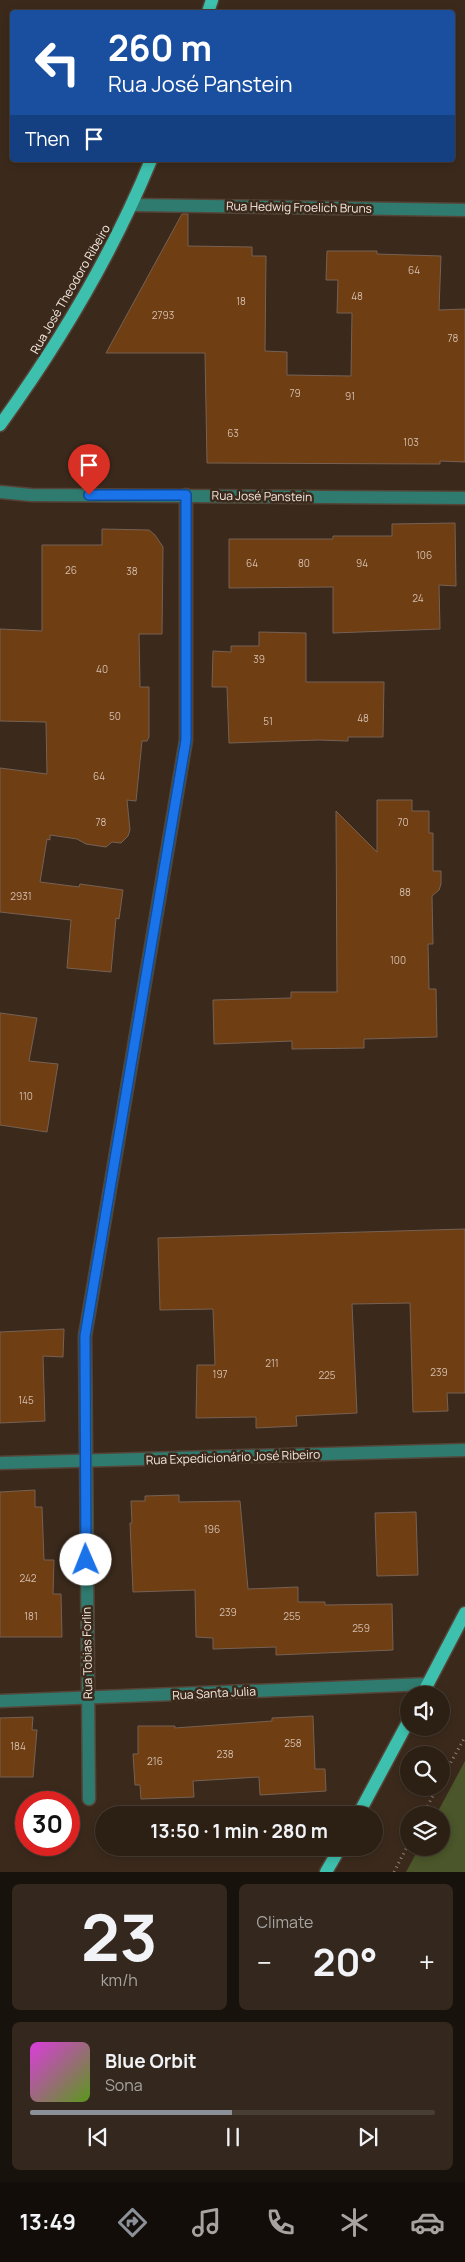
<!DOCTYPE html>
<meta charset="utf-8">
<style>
body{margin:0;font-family:Manrope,sans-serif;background:#34281e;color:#f1f3f6;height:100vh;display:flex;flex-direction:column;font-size:19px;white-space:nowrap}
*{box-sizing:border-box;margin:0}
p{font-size:16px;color:#a6a3a0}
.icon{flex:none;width:28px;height:28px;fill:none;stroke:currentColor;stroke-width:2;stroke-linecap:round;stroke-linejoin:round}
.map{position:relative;height:1872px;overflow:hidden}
.drawer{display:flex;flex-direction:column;gap:12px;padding:12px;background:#18120c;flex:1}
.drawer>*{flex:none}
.hud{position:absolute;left:10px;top:10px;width:445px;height:152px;border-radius:5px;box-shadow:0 2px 8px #0003,0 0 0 1px #483e34;background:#1a4fa0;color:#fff;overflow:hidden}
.buttons{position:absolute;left:400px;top:1686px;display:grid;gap:10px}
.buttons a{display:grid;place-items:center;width:50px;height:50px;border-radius:50%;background:#2c2015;box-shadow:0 2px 8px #0003,0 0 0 1px #483e34;font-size:25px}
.speed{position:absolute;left:15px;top:1791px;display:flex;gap:10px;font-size:25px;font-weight:700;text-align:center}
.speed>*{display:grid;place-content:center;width:65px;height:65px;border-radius:50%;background:#2c2015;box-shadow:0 2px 8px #0003,0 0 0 1px #483e34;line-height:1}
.speed .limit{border:8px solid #d22;background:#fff;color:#111}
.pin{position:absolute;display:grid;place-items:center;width:42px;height:42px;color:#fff;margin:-51px -21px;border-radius:50% 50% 50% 0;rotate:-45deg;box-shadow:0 0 5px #0007}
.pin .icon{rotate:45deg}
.me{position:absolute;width:55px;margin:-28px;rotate:359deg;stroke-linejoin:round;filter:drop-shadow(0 0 4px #0008)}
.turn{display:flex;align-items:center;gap:18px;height:105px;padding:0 15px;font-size:22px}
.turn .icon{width:65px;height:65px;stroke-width:2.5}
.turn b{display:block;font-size:35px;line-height:42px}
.then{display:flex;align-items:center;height:48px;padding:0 15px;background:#0003;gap:10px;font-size:19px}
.big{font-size:38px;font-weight:700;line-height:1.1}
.drawer .widget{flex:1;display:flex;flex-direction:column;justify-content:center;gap:8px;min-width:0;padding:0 18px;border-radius:8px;background:#34281e}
.drawer .dial{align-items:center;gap:0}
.dial b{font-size:65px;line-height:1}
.song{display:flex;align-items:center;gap:15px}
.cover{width:60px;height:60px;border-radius:8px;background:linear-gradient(135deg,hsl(300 70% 55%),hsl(90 70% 35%))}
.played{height:5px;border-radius:2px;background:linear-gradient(90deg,#8c9099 50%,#483e34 50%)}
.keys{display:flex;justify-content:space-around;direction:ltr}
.heat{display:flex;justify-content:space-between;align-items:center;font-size:28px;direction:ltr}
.drawer .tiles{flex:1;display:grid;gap:12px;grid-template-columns:1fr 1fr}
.widget:last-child{grid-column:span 2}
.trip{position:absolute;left:95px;top:1806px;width:288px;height:50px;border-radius:25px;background:#2c2015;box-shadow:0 2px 8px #0003,0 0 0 1px #483e34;font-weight:700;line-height:50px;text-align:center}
.tab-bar{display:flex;height:80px;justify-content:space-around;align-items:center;background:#120d08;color:#a6a3a0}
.tab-bar .icon{width:35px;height:35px}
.tab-bar .on{color:#8c9099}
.tab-bar b{font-size:22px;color:#f1f3f6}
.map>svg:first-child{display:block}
</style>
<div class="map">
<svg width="465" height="1872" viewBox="0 0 465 1872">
<rect width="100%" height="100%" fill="#3b2a1c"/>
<path fill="#4b562a" d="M465 1761V1872H406L419 1848H441V1815H436Z"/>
<g fill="#6f3e13" stroke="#766153">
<path d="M182 214H188V246L252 247V256H266L265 351 287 352V375L351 376 352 313H337L338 280H326L327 251H377V254L441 256 439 310 465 309V462L440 461V464L207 463 205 353H106Z"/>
<path d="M455 523 456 586 439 585 440 629 333 633V587L229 588V539H333V536H392V524Z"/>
<path d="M102 529 149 530 155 535 163 547 162 634H139L140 687H149V737L147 741H142L136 801 127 800 130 830 128 836 121 843 112 842 106 847 86 844 77 839 50 835V840L47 839 40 882 79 887 80 884 123 890 119 919 116 918 111 972 67 968 71 920 0 912V768L47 774 46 722 0 721V629L42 631V545H102Z"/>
<path d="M259 632 306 633V682H384L383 737H348V741L319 740 229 743 227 687H212L213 651 231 652V646H259Z"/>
<path d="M377 800H412V811H429V833H433V871H441V884L439 890 432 896 433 944H428L429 989H436L437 1037 364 1039V1048L292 1049V1041L214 1044 213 1000 291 998V992H337L336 811 377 852Z"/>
<path d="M0 1013 37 1018 29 1061 58 1064 47 1132 0 1125Z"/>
<path d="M465 1229V1393H447L448 1411 413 1412 410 1303 352 1304 357 1413 296 1416 297 1426 256 1428V1417L196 1418 197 1365H215L213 1309 160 1310 158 1238Z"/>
<path d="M64 1329 63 1357 43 1356 45 1421 0 1423V1332Z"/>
<path d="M35 1490V1507H42L44 1560H54L53 1594H61L62 1637H0V1492Z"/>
<path d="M179 1495V1502L240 1501 248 1589 298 1587V1602H325V1605L392 1604 393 1650 276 1655V1647L213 1649V1638L196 1637 195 1590 133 1592 130 1523H132L131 1501H145V1496Z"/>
<path d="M416 1512 418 1575 377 1576 375 1513Z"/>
<path d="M313 1716 315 1769H325L326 1791 260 1795 259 1777 193 1781 194 1797 141 1799 140 1785H135L133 1754H138V1726H175V1728L272 1721V1718Z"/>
<path d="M33 1717 32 1730H37L33 1777H0V1718Z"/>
</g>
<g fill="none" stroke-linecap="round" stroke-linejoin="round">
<defs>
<g id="minor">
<path d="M133 205 465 210"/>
<path d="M0 492 31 495 465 498"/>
<path d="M0 1463 465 1450"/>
<path d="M0 1701 428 1684"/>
<path d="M89 1799 85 1336 186 740V495"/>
</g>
<g id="major">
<path d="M208 12 212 0"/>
<path d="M0 425C60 342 112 255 151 160"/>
<path d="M422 1695 465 1613"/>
<path d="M358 1815 409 1720"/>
<path d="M326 1872 340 1848"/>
</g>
</defs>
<use href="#minor" stroke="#554538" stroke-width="15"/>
<use href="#major" stroke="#554538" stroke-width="15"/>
<g stroke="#94857a" stroke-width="3" stroke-dasharray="1 4" stroke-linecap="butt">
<path d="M441 1780 465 1737"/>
<path d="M423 1815 437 1788"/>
<path d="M394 1872 409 1843"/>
</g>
<use href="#minor" stroke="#2f7b6f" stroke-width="12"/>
<use href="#major" stroke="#3dc1ae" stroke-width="12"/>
</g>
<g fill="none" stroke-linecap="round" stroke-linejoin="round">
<defs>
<path id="route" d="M86 1560 85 1336 186 740V495H89"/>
</defs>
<use href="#route" stroke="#114b97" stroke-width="12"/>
<use href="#route" stroke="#1a73e8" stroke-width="9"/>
</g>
<g text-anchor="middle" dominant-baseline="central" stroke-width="5" stroke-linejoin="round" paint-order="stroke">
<g font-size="10" fill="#d4beae">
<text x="414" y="270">64</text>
<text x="357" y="296">48</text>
<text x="241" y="301">18</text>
<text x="163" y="315">2793</text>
<text x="453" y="338">78</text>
<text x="295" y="393">79</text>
<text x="350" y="396">91</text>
<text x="233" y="433">63</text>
<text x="411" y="442">103</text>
<text x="424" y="555">106</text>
<text x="252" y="563">64</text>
<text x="304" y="563">80</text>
<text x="362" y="563">94</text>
<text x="71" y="570">26</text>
<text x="132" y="571">38</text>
<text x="418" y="598">24</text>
<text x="259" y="659">39</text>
<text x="102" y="669">40</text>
<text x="115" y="716">50</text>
<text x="363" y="718">48</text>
<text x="268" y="721">51</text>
<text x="99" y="776">64</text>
<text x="101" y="822">78</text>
<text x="403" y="822">70</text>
<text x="405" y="892">88</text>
<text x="21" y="896">2931</text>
<text x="398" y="960">100</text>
<text x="26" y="1096">110</text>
<text x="272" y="1363">211</text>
<text x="439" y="1372">239</text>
<text x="220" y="1374">197</text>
<text x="327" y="1375">225</text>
<text x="26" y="1400">145</text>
<text x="212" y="1529">196</text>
<text x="28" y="1578">242</text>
<text x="228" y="1612">239</text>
<text x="31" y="1616">181</text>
<text x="292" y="1616">255</text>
<text x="361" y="1628">259</text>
<text x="293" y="1743">258</text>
<text x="18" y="1746">184</text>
<text x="225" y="1754">238</text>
<text x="155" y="1761">216</text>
</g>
<g font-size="12" fill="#f5e9e1" stroke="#3b2a1c">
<text transform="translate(299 207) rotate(1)">Rua Hedwig Froelich Bruns</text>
<text transform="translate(70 289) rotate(-60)">Rua José Theodoro Ribeiro</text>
<text transform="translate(262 496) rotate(1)">Rua José Panstein</text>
<text transform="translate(233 1457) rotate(-2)">Rua Expedicionário José Ribeiro</text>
<text transform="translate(87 1653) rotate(-91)">Rua Tobias Forlin</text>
<text transform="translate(214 1693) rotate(-3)">Rua Santa Julia</text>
</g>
</g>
</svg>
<div class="buttons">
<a><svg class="icon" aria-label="sound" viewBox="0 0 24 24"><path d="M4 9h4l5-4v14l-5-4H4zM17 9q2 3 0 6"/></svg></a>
<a><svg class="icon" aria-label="search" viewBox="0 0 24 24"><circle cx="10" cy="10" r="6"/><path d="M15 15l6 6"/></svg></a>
<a><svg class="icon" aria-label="layers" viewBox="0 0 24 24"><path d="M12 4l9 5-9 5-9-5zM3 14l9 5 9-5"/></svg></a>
</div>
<div class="speed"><div class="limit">30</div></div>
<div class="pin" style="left:89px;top:495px;background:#d93025"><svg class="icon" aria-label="arrive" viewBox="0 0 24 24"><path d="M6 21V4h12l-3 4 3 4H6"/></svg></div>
<svg class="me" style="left:86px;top:1560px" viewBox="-20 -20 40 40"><circle r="19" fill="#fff"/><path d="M0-13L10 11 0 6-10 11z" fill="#1a73e8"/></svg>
<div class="trip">13:50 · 1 min · 280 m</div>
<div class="hud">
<div class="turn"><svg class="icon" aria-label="left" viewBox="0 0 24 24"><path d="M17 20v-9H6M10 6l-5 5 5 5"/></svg><div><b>260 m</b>Rua José Panstein</div></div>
<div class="then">Then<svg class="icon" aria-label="arrive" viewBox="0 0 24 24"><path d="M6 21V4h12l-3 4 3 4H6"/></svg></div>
</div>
</div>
<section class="drawer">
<div class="tiles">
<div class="widget dial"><b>23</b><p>km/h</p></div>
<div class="widget"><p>Climate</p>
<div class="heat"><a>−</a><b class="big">20°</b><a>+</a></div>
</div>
<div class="widget">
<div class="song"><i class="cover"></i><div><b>Blue Orbit</b><p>Sona</p></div></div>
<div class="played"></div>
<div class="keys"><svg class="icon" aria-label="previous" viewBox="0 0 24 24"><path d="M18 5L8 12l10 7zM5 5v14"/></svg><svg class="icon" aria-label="pause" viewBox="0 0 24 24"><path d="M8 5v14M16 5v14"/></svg><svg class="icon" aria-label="next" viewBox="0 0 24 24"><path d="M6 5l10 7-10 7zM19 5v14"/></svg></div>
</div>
</div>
</section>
<nav class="tab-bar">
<b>13:49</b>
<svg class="icon on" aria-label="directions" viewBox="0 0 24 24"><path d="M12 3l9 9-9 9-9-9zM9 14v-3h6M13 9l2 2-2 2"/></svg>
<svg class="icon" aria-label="music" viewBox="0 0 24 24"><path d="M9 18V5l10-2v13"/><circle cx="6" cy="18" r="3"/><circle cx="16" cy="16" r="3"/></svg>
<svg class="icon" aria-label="phone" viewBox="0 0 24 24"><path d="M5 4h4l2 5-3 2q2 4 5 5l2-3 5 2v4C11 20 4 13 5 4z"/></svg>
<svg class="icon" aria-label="climate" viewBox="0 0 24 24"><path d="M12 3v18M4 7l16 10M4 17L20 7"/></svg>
<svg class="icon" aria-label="car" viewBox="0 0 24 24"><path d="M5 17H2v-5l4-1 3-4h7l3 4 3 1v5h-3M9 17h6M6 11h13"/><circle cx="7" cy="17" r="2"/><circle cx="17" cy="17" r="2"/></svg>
</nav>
